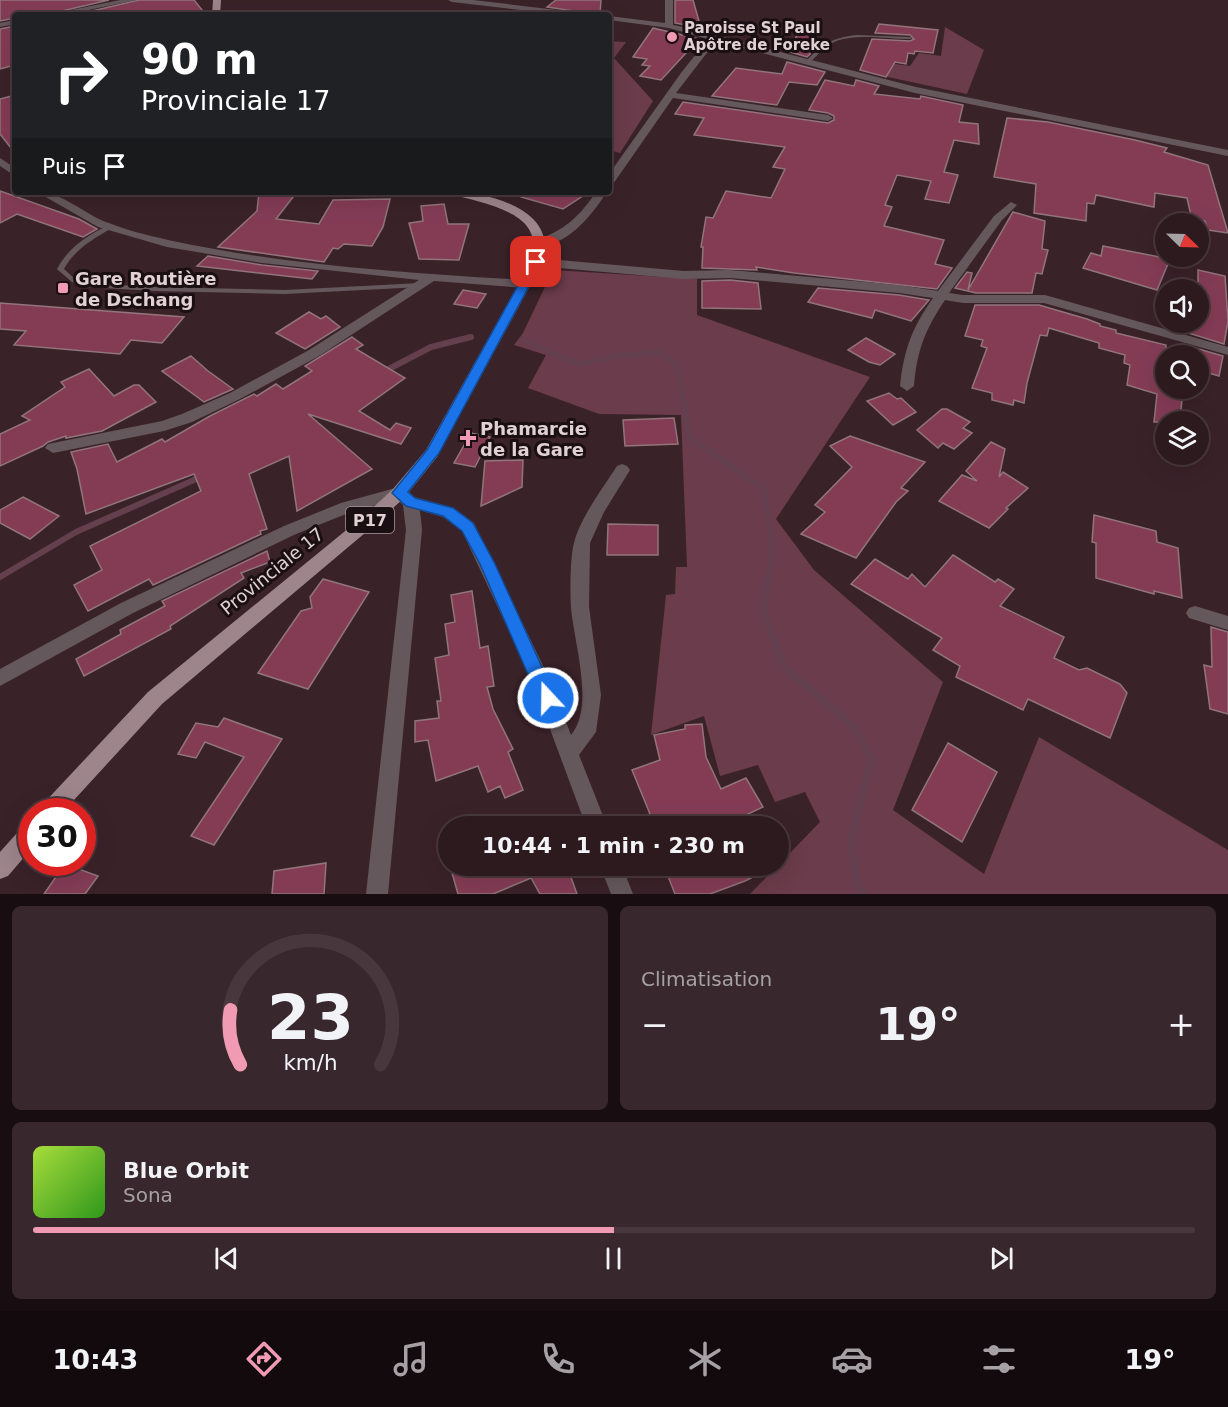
<!DOCTYPE html>
<html lang="fr">
<meta charset="utf-8">
<style>
body{margin:0;font-family:"DejaVu Sans",sans-serif;background:#38272c;color:#f1f3f6;height:100vh;display:flex;flex-direction:column;font-size:22px;white-space:nowrap}
*{box-sizing:border-box;margin:0}
p{font-size:20px;color:#a6a1a4}
.icon{flex:none;width:33px;height:33px;fill:none;stroke:currentColor;stroke-width:2;stroke-linecap:round;stroke-linejoin:round}
.map{position:relative;height:894px;overflow:hidden}
.details{display:flex;flex-direction:column;gap:12px;padding:12px;background:#180e11;flex:1}
.details>*{flex:none}
.hud{position:absolute;left:12px;top:12px;width:600px;height:183px;border-radius:6px;box-shadow:0 6px 24px #0002,0 0 0 2px #48383d;background:#202124;color:#fff;overflow:hidden}
.needle{width:39px;rotate:113deg}
.tools{position:absolute;left:1155px;top:213px;display:grid;gap:12px}
.tools a{display:grid;place-items:center;width:54px;height:54px;border-radius:50%;background:#2c1a1f;box-shadow:0 6px 24px #0002,0 0 0 2px #48383d;font-size:30px}
.speed{position:absolute;left:18px;top:798px;display:flex;gap:12px;font-size:30px;font-weight:700;text-align:center}
.speed>*{display:grid;place-content:center;width:78px;height:78px;border-radius:50%;background:#2c1a1f;box-shadow:0 6px 24px #0002,0 0 0 2px #48383d;line-height:1}
.speed .limit{border:9px solid #d22;background:#fff;color:#111}
.pin{position:absolute;display:grid;place-items:center;width:51px;height:51px;color:#fff;margin:-26px;border-radius:12px;box-shadow:0 3px 9px #0006}
.me{position:absolute;width:66px;margin:-33px;rotate:339deg;stroke-linejoin:round;filter:drop-shadow(0 0 4px #0008)}
.turn{display:flex;align-items:center;gap:21px;height:126px;padding:0 30px;font-size:27px}
.turn .icon{width:78px;height:78px;stroke-width:2.5}
.turn b{display:block;font-size:42px;line-height:51px}
.then{display:flex;align-items:center;height:57px;padding:0 30px;background:#0003;gap:12px;font-size:22px}
.big{font-size:45px;font-weight:800;line-height:1.1}
.details .card{flex:1;display:flex;flex-direction:column;justify-content:center;gap:9px;min-width:0;padding:0 21px;border-radius:9px;background:#38272c}
.details .dial{align-items:center;gap:0}
.dial svg{height:156px;overflow:visible;fill:none;stroke:#48383d;stroke-width:7;stroke-linecap:round;text-anchor:middle}
.dial text{fill:#f1f3f6;stroke:none}
.song{display:flex;align-items:center;gap:18px}
.cover{width:72px;height:72px;border-radius:9px;background:linear-gradient(135deg,hsl(80 70% 55%),hsl(110 70% 35%))}
.played{height:6px;border-radius:3px;background:linear-gradient(90deg,#f09ab4 50%,#48383d 50%)}
.keys{display:flex;justify-content:space-around;direction:ltr}
.heat{display:flex;justify-content:space-between;align-items:center;font-size:33px;direction:ltr}
.details .tiles{flex:1;display:grid;gap:12px;grid-template-columns:1fr 1fr}
.card:last-child{grid-column:span 2}
.trip{position:absolute;left:438px;top:816px;width:351px;height:60px;border-radius:30px;background:#2c1a1f;box-shadow:0 6px 24px #0002,0 0 0 2px #48383d;font-weight:800;line-height:60px;text-align:center}
.dock{display:flex;height:96px;justify-content:space-around;align-items:center;background:#120a0c;color:#a6a1a4}
.dock .icon{width:42px;height:42px}
.dock .selected{color:#f09ab4}
.dock b{font-size:27px;color:#f1f3f6}
.map>svg:first-child{display:block}
</style>
<div class="map">
<svg width="1228" height="894" viewBox="0 0 1228 894">
<rect width="100%" height="100%" fill="#3a2229"/>
<g fill="#6b3c4b">
<path d="M945 27 984 50 967 94 874 74 880 62 910 66 919 53 941 56Z"/>
<path d="M609 41 626 42 614 58 653 101 620 153 609 150Z"/>
<path d="M553 270 697 279V315L870 377 776 519 814 570 943 682 893 810 984 874 1039 737 1228 850V894H750L820 822 805 792 775 802 758 765 720 776 704 716 651 735 666 595 675 594 676 567H687L681 415 599 414 528 388 546 355 514 345 523 333Z"/>
</g>
<g fill="none" stroke-linecap="round" stroke-linejoin="round">
<g stroke="#643f4d" stroke-width="6">
<path d="M523 340 578 364 616 356 660 352 678 365 689 437 764 489 773 549 768 579"/>
<path d="M383 372 431 347 471 337"/>
<path d="M0 577 76 532 203 476"/>
</g>
<path stroke="#643f4d" stroke-width="8" d="M768 578 763 609 783 666 853 726 872 758 851 841 858 888 865 894"/>
</g>
<g fill="#843c55" stroke="#91747c" stroke-width="1.5">
<path d="M0 0H109L45 15H15V18L0 21Z"/>
<path d="M139 0H194L206 15H75Z"/>
<path d="M556 0H601L600 15 547 7Z"/>
<path d="M675 0H693L701 28 675 23Z"/>
<path d="M879 24 938 30 933 53 915 51 914 54 908 53 906 64 895 62 886 77 860 70 872 39 910 41 914 39 910 35 875 33Z"/>
<path d="M801 25 816 27 810 54 807 57 790 52Z"/>
<path d="M15 26V65L0 69V29Z"/>
<path d="M653 28 699 39 661 80 640 76 650 66 642 65 647 59 633 57Z"/>
<path d="M787 62 825 72 817 85 789 82 777 105 712 96 736 68 782 74Z"/>
<path d="M825 80 854 86 856 80 879 86 874 94 920 99 921 96 963 105 959 122 978 124 979 144 954 140 944 172 958 175 949 203 925 199 931 181 897 175 885 205 892 207 884 226 944 240 935 264 952 268 937 289 794 273 756 267 757 270 702 268 703 247H701L706 217 713 218 726 191 771 198 785 169 773 167 785 147 694 135 704 118 675 114 683 102 828 123 834 120V116L828 113 809 110Z"/>
<path d="M15 95V153L0 134V99Z"/>
<path d="M1007 118 1048 122 1135 140 1167 148 1164 152 1208 165 1228 233 1208 230 1205 221 1192 220 1187 198 1155 193 1154 207 1096 195 1094 204 1087 203 1086 221 1034 213 1036 184 994 177Z"/>
<path d="M0 191 79 219 97 229 83 237 17 214 0 223Z"/>
<path d="M259 192H297L276 219 319 224 333 200 390 199 383 227 372 246 344 244 338 249 333 248 324 262 218 247 257 211Z"/>
<path d="M521 192H589L563 209 521 197Z"/>
<path d="M444 204 448 224H469L459 260 419 259 409 223 423 221 421 206Z"/>
<path d="M1013 212 1045 221 1042 249 1048 250 1042 274 1036 273 1032 293H976L955 288 967 272 972 273 968 290Z"/>
<path d="M1103 246 1170 259 1157 290 1083 268 1091 253 1101 256Z"/>
<path d="M208 256 262 265 318 271 312 279 197 266Z"/>
<path d="M1198 270 1225 276 1228 321 1224 344 1185 332V323L1198 326Z"/>
<path d="M730 280 758 283 761 309 702 308V281Z"/>
<path d="M818 288 899 295 929 300 911 321 875 310 872 318 808 302Z"/>
<path d="M463 290 486 294 477 308 454 304Z"/>
<path d="M0 303 184 317 162 343 131 340 120 354 14 345 26 331 0 329Z"/>
<path d="M975 305H1039L1087 319 1100 324V326L1116 330V333L1166 345V388H1183L1180 422H1154L1157 394 1127 385 1130 365 1124 363 1125 355 1099 348V343L1049 328 1047 336 1040 335 1027 383 1024 403 1014 400 1013 405 992 400V393L972 388 987 348 981 346 983 340 965 336Z"/>
<path d="M309 312 321 319 326 316 340 327 305 349 276 333Z"/>
<path d="M352 337 363 345 356 349 405 378 359 411 390 430 396 423 411 428 401 444 308 414 372 469 297 511 289 456 249 474 267 529 260 531 261 534 153 585 149 579 88 611 74 585 102 570 90 546 201 491 194 474 86 514 77 469 71 452 108 444 117 462 162 439 165 442 210 416 254 394 257 396 276 384 283 389 312 371 305 366Z"/>
<path d="M866 338 895 354 880 365 869 362 848 350Z"/>
<path d="M1185 345 1223 356 1219 376 1198 370V356H1186Z"/>
<path d="M191 356 208 371 233 389 204 402 162 371Z"/>
<path d="M89 369 114 396 134 385H139L156 402 102 431 66 438V436L48 442 43 446 0 466V434L30 420 22 416 65 387 61 382Z"/>
<path d="M889 393 897 399 901 398 916 412 893 425 867 401Z"/>
<path d="M942 409H947L970 422 963 428 972 433 954 449 943 443 938 448 917 430Z"/>
<path d="M674 418 678 444 625 446 623 420Z"/>
<path d="M471 433 490 437 475 467 454 463Z"/>
<path d="M850 436 925 462 901 488 908 491 896 502 856 558 801 534 825 512 815 505 852 467 830 446Z"/>
<path d="M991 442 1005 449 999 477 1003 472 1028 488 1006 508 1008 509 989 528 939 501 962 475 977 481 966 471Z"/>
<path d="M523 460 522 487 481 506 485 461Z"/>
<path d="M23 497 59 516 30 539 0 523V510Z"/>
<path d="M1094 515 1156 531 1157 542 1178 548 1182 598 1154 591V594L1096 578V543L1092 542Z"/>
<path d="M608 524 658 525V555H607Z"/>
<path d="M267 551 270 562 241 573 244 578 170 626 171 629 84 676 76 659 121 634 120 630 165 606 162 601Z"/>
<path d="M953 555 995 582 998 579 1014 589 1000 606 1064 637 1054 658 1079 670 1087 668 1120 684 1127 693 1110 738 1028 699 1023 710 956 677 960 666 933 650 942 638 851 584 875 559 908 579 912 574 925 587Z"/>
<path d="M323 579 369 592 308 689 258 673 301 611 312 608 310 597Z"/>
<path d="M472 591 480 648 488 646 494 686 487 687 493 709 513 749 508 752 523 790 505 798 500 786 488 792 478 766 436 781 428 740 415 742V721L439 718 437 701H441L435 658 449 655 445 624 455 622 451 595Z"/>
<path d="M1211 627 1228 632V714L1210 709 1204 665 1212 667Z"/>
<path d="M224 718 282 739 214 845 191 836 244 757 205 742 196 758 178 754 196 723 218 727Z"/>
<path d="M702 724 706 757 721 789 746 778 763 807 746 815 753 826H620V824L650 814 632 770 660 760 654 735 685 729V725Z"/>
<path d="M948 743 997 772 962 842 912 810Z"/>
<path d="M326 863 324 894H272L274 871Z"/>
<path d="M65 864 98 876 85 894H44Z"/>
<path d="M450 866H567L577 894H540L531 878 493 894H458Z"/>
<path d="M664 866H775L745 881 710 894H675Z"/>
</g>
<g fill="none" stroke-linecap="round" stroke-linejoin="round">
<g fill="#65585c" fill-rule="evenodd">
<path d="M857 35 910 37 912 38 910 39C887 39 851 32 830 44 822 49 816 57 809 63L805 62C823 44 831 38 857 35Z"/>
<path d="M110 225 113 227 112 228C93 239 75 249 64 269L76 280 86 283 155 287 285 290 421 283 424 285 421 287 285 294 155 291 85 287 72 282 58 270 57 269C68 248 88 234 110 225Z"/>
</g>
<g fill="#65585c" fill-rule="evenodd">
<path d="M120 0H137L64 15H47Z"/>
<path d="M448 0H473L583 13 587 15H562L452 2Z"/>
<path d="M665 0H673V25L718 34 719 36 916 87 1228 150V156L915 93 716 41 676 93 828 115 833 118 828 121 673 98 613 184 609 185V174L681 73 708 39 669 28 609 20V16L665 23Z"/>
<path d="M15 20V24L0 27V23Z"/>
<path d="M0 158 15 168V176L0 166Z"/>
<path d="M37 192C62 192 83 213 106 222 126 230 147 235 168 240 284 265 406 273 525 280L531 284 525 288 434 281 319 356 240 399 192 422 164 431 53 453 45 448 48 444 162 421 182 414 230 393 309 350 419 280 262 263 167 247 98 227Z"/>
<path d="M596 192H607C593 213 566 250 536 244V240C564 231 580 216 596 192Z"/>
<path d="M1011 202 1017 205 1002 220 949 293 963 295H1045L1228 347V355L1044 303H963L945 300C925 330 917 350 914 386L907 391 900 386C904 349 912 328 933 298L899 293 730 278 684 279 536 266 530 262 536 258 684 271 730 270 899 285 938 291 994 216Z"/>
<path d="M622 464 627 466 630 470 604 512 590 543 589 607 601 695 596 732 579 755 607 826H586L531 678 462 531 443 517 405 506 403 502 405 498 411 496 454 508 474 523 549 678 571 735C595 707 574 642 571 608 570 593 570 557 574 543 580 518 603 488 617 466Z"/>
<path d="M1195 606 1228 616V630L1189 618 1186 613 1189 608Z"/>
<path d="M600 866H622L633 894H611Z"/>
</g>
<path fill="#65585c" fill-rule="evenodd" d="M399 487C421 494 420 511 422 530L388 894H366L406 530 403 505 397 499 351 512 296 534 133 613 0 686V669L121 603 284 526 341 503Z"/>
<g fill="#9e858c" fill-rule="evenodd">
<path d="M213 0H221L220 15H212Z"/>
<path d="M451 192C493 192 566 213 539 269L437 457 405 497 378 522 162 704 63 812H39L42 805 148 692 366 514 393 489 426 450 527 269C548 225 513 211 477 201 468 198 457 197 451 192Z"/>
<path d="M32 821V848L8 876 0 879V852L25 824Z"/>
</g>
</g>
<path fill="#1a73e8" stroke="#114b97" stroke-width="1.5" d="M536 258 542 262 439 453 408 492 415 498 453 508 473 523 495 564 556 698 554 704 548 706 541 704 480 564 462 531 443 516 406 506 392 493 427 450 531 262Z"/>
<g fill="#f09ab4" stroke="#1a0f12" stroke-width="2">
<circle cx="672" cy="37" r="6"/>
<rect x="57" y="282" width="12" height="12" rx="3"/>
<path d="M465 429h6v6h6v6h-6v6h-6v-6h-6v-6h6z"/>
</g>
<g text-anchor="middle" dominant-baseline="central" stroke-width="6" stroke-linejoin="round" paint-order="stroke">
<g font-size="15" font-weight="bold" fill="#e1d1d5" stroke="#1a0f12" text-anchor="start">
<text x="684" y="28">Paroisse St Paul<tspan x="684" dy="17">Apôtre de Foreke</tspan></text>
</g>
<rect fill="#1a0f12" stroke="#a5979a" stroke-width="1.5" x="346" y="507" width="48" height="26" rx="4.5"/>
<g font-size="16" font-weight="bold" fill="#e1d1d5">
<text x="370" y="520">P17</text>
</g>
<g font-size="18" font-weight="bold" fill="#e1d1d5" stroke="#1a0f12" text-anchor="start">
<text x="75" y="278">Gare Routière<tspan x="75" dy="21">de Dschang</tspan></text>
<text x="480" y="428">Phamarcie<tspan x="480" dy="21">de la Gare</tspan></text>
</g>
<g font-size="18" fill="#e1d1d5" stroke="#1a0f12">
<text transform="translate(272 571) rotate(-39)">Provinciale 17</text>
</g>
</g>
</svg>
<div class="tools">
<a><svg class="needle" viewBox="-14 -14 28 28"><path d="M0-13l5 13h-10z" fill="#e53935"/><path d="M0 13l5-13h-10z" fill="#a6a1a4"/></svg></a>
<a><svg class="icon" aria-label="sound" viewBox="0 0 24 24"><path d="M4 9h4l5-4v14l-5-4H4zM17 9q2 3 0 6"/></svg></a>
<a><svg class="icon" aria-label="search" viewBox="0 0 24 24"><circle cx="10" cy="10" r="6"/><path d="M15 15l6 6"/></svg></a>
<a><svg class="icon" aria-label="layers" viewBox="0 0 24 24"><path d="M12 4l9 5-9 5-9-5zM3 14l9 5 9-5"/></svg></a>
</div>
<div class="speed"><div class="limit">30</div></div>
<div class="pin" style="left:536px;top:262px;background:#d93025"><svg class="icon" aria-label="arrive" viewBox="0 0 24 24"><path d="M6 21V4h12l-3 4 3 4H6"/></svg></div>
<svg class="me" style="left:548px;top:698px" viewBox="-20 -20 40 40"><circle r="17" fill="#1a73e8" stroke="#fff" stroke-width="3"/><path d="M0-11L8 9 0 5-8 9z" fill="#fff"/></svg>
<div class="trip">10:44 · 1 min · 230 m</div>
<div class="hud">
<div class="turn"><svg class="icon" aria-label="right" viewBox="0 0 24 24"><path d="M7 20v-9h11M14 6l5 5-5 5"/></svg><div><b>90 m</b>Provinciale 17</div></div>
<div class="then">Puis<svg class="icon" aria-label="arrive" viewBox="0 0 24 24"><path d="M6 21V4h12l-3 4 3 4H6"/></svg></div>
</div>
</div>
<section class="details">
<div class="tiles">
<div class="card dial"><svg viewBox="0 0 100 80">
<path d="M14 69A42 42 0 1 1 86 69"/>
<path d="M14 69A42 42 0 0 1 9 41" stroke="#f09ab4"/>
<text x="50" y="56" font-size="32" font-weight="700">23</text>
<text x="50" y="72" font-size="11">km/h</text>
</svg></div>
<div class="card"><p>Climatisation</p>
<div class="heat"><a>−</a><b class="big">19°</b><a>+</a></div>
</div>
<div class="card">
<div class="song"><i class="cover"></i><div><b>Blue Orbit</b><p>Sona</p></div></div>
<div class="played"></div>
<div class="keys"><svg class="icon" aria-label="previous" viewBox="0 0 24 24"><path d="M18 5L8 12l10 7zM5 5v14"/></svg><svg class="icon" aria-label="pause" viewBox="0 0 24 24"><path d="M8 5v14M16 5v14"/></svg><svg class="icon" aria-label="next" viewBox="0 0 24 24"><path d="M6 5l10 7-10 7zM19 5v14"/></svg></div>
</div>
</div>
</section>
<nav class="dock">
<b>10:43</b>
<svg class="icon selected" aria-label="directions" viewBox="0 0 24 24"><path d="M12 3l9 9-9 9-9-9zM9 14v-3h6M13 9l2 2-2 2"/></svg>
<svg class="icon" aria-label="music" viewBox="0 0 24 24"><path d="M9 18V5l10-2v13"/><circle cx="6" cy="18" r="3"/><circle cx="16" cy="16" r="3"/></svg>
<svg class="icon" aria-label="phone" viewBox="0 0 24 24"><path d="M5 4h4l2 5-3 2q2 4 5 5l2-3 5 2v4C11 20 4 13 5 4z"/></svg>
<svg class="icon" aria-label="climate" viewBox="0 0 24 24"><path d="M12 3v18M4 7l16 10M4 17L20 7"/></svg>
<svg class="icon" aria-label="car" viewBox="0 0 24 24"><path d="M5 17H2v-5l4-1 3-4h7l3 4 3 1v5h-3M9 17h6M6 11h13"/><circle cx="7" cy="17" r="2"/><circle cx="17" cy="17" r="2"/></svg>
<svg class="icon" aria-label="filters" viewBox="0 0 24 24"><path d="M4 7h16M4 17h16"/><circle cx="9" cy="7" r="2"/><circle cx="15" cy="17" r="2"/></svg>
<b>19°</b>
</nav>
